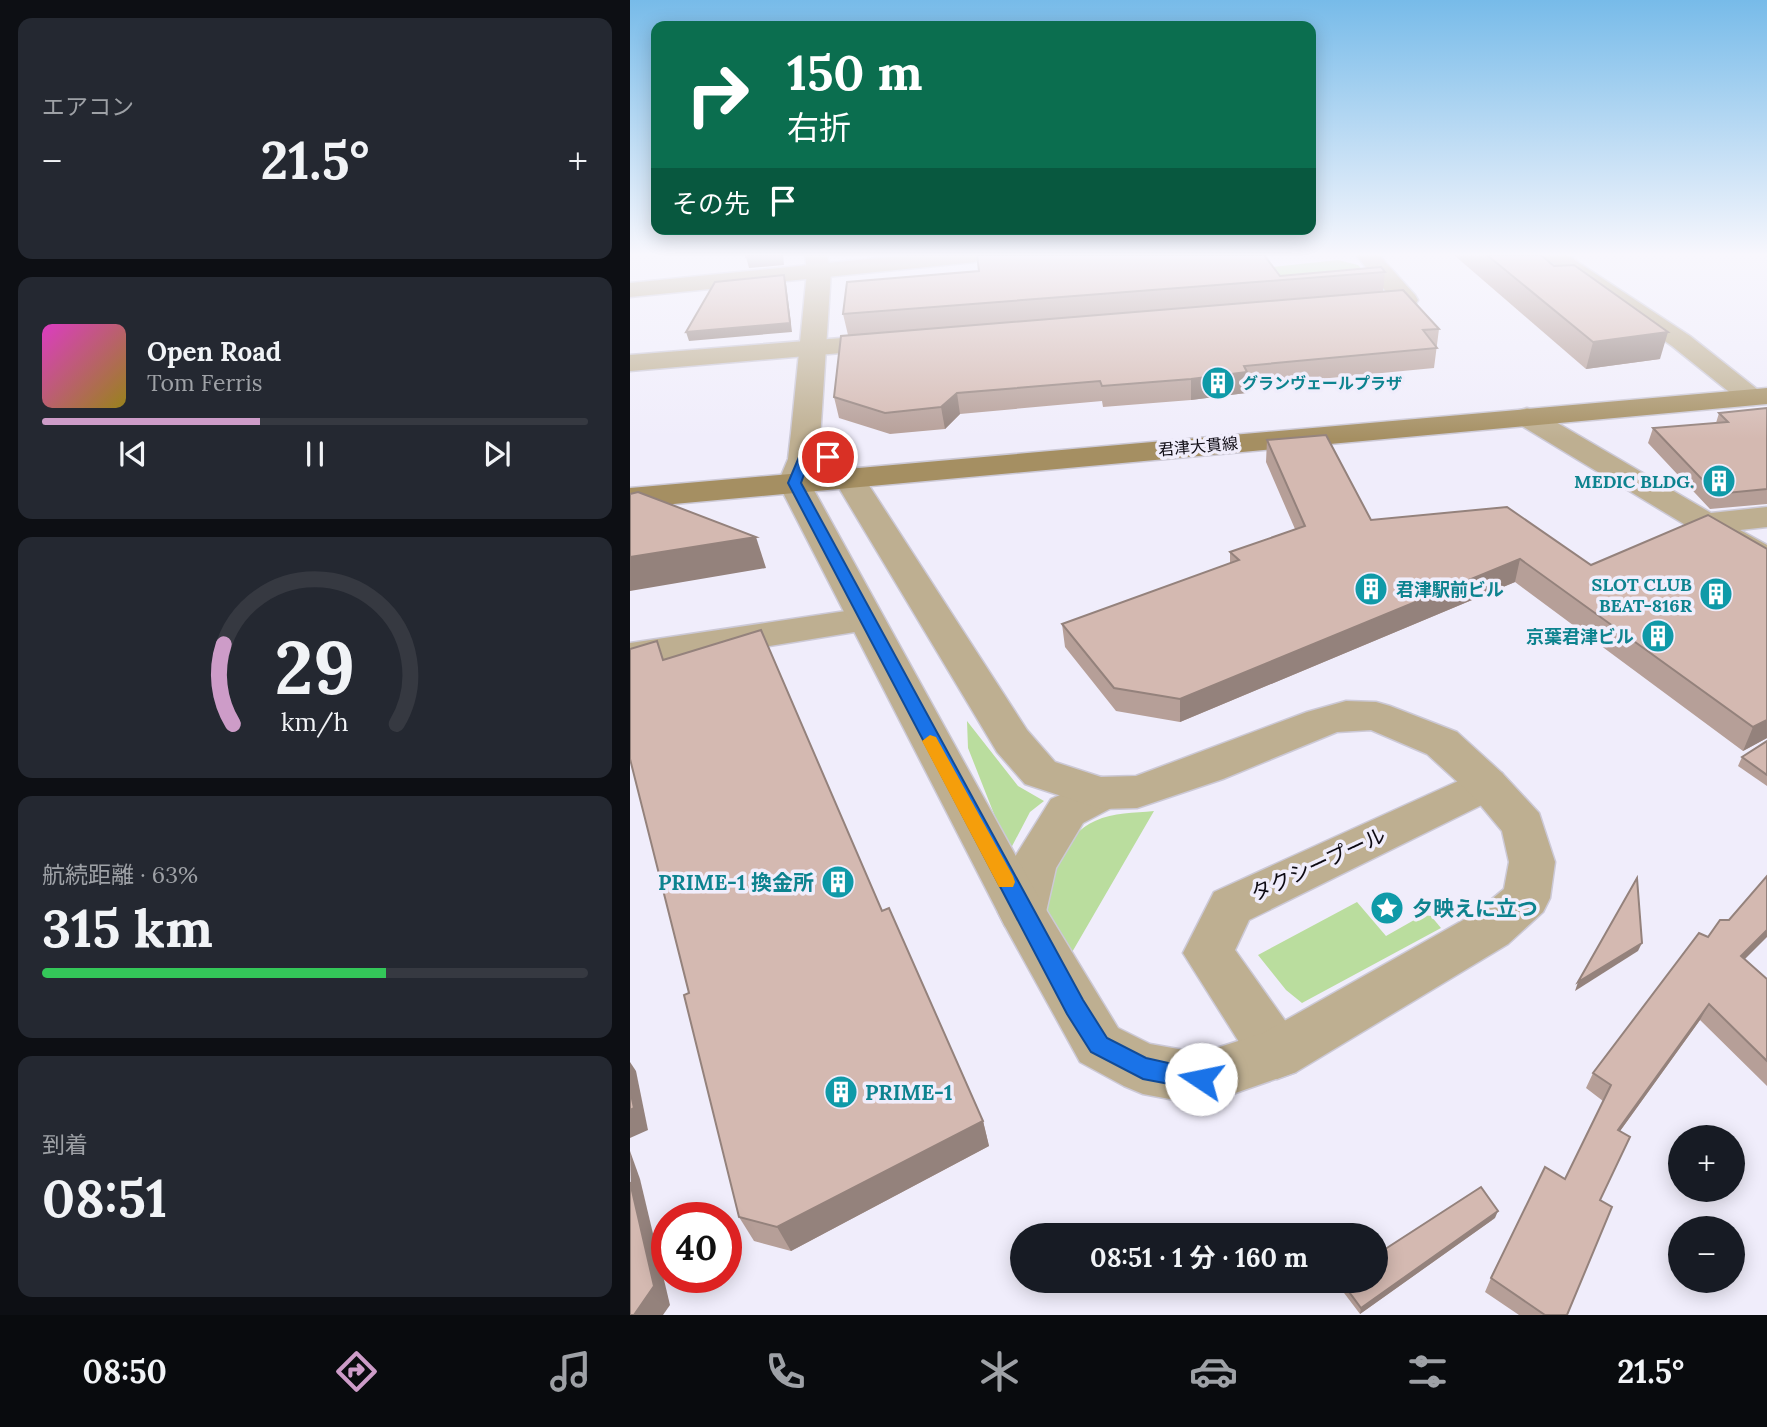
<!DOCTYPE html>
<html lang="ja">
<meta charset="utf-8">
<style>
body{margin:0;font-family:Lora,"Noto Sans JP",serif;background:#242831;color:#f1f3f6;height:100vh;display:flex;flex-direction:column;font-size:26px;white-space:nowrap}
*{box-sizing:border-box;margin:0}
p{font-size:23px;color:#9ea1a6}
.icon{flex:none;width:38px;height:38px;fill:none;stroke:currentColor;stroke-width:2;stroke-linecap:round;stroke-linejoin:round}
.map{position:relative;flex:1;overflow:hidden}
.sheet{display:flex;flex-direction:column;gap:18px;padding:18px;background:#0d0f14;width:630px}
.sheet>*{flex:none}
.top-card{position:absolute;left:21px;top:21px;width:665px;height:214px;border-radius:14px;box-shadow:0 4px 18px #0003;background:#0b6e4f;color:#fff;overflow:hidden}
.buttons{position:absolute;left:1038px;top:1125px;display:grid;gap:14px}
.buttons a{display:grid;place-items:center;width:77px;height:77px;border-radius:50%;background:#171b24;box-shadow:0 4px 18px #0003;font-size:35px}
.speed{position:absolute;left:21px;top:1202px;display:flex;gap:14px;font-size:35px;font-weight:700;text-align:center}
.speed>*{display:grid;place-content:center;width:91px;height:91px;border-radius:50%;background:#171b24;box-shadow:0 4px 18px #0003;line-height:1}
.speed .limit{border:10px solid #d22;background:#fff;color:#111}
.pin{position:absolute;display:grid;place-items:center;width:60px;height:60px;color:#fff;margin:-30px;border:4px solid #fff;border-radius:50%;box-shadow:0 2px 7px #0007}
.me{position:absolute;width:77px;margin:-38px;rotate:281deg;stroke-linejoin:round;filter:drop-shadow(0 0 5px #0008)}
.turn{display:flex;align-items:center;gap:24px;height:147px;padding:0 21px;font-size:32px}
.turn .icon{width:91px;height:91px;stroke-width:2.5}
.turn b{display:block;font-size:49px;line-height:60px}
.then{display:flex;align-items:center;height:66px;padding:0 21px;background:#0003;gap:14px;font-size:26px}
.big{font-size:52px;font-weight:700;line-height:1.1}
.sheet .card{flex:1;display:flex;flex-direction:column;justify-content:center;gap:10px;min-width:0;padding:0 24px;border-radius:14px;background:#242831}
.sheet .dial{align-items:center;gap:0}
.dial svg{height:182px;overflow:visible;fill:none;stroke:#363941;stroke-width:7;stroke-linecap:round;text-anchor:middle}
.dial text{fill:#f1f3f6;stroke:none}
.song{display:flex;align-items:center;gap:21px}
.cover{width:84px;height:84px;border-radius:10px;background:linear-gradient(135deg,hsl(310 70% 55%),hsl(50 70% 35%))}
.played{height:7px;border-radius:4px;background:linear-gradient(90deg,#cd9cc8 40%,#363941 40%)}
.keys{display:flex;justify-content:space-around;direction:ltr}
.heat{display:flex;justify-content:space-between;align-items:center;font-size:38px;direction:ltr}
.charge{height:10px;border-radius:5px;background:linear-gradient(90deg,#34c759 63%,#363941 0)}
.trip{position:absolute;left:380px;top:1223px;width:378px;height:70px;border-radius:35px;background:#171b24;box-shadow:0 4px 18px #0003;font-weight:700;line-height:70px;text-align:center}
.menu{display:flex;height:112px;justify-content:space-around;align-items:center;background:#090b0e;color:#9ea1a6}
.menu .icon{width:49px;height:49px}
.menu .active{color:#cd9cc8}
.menu b{font-size:32px;color:#f1f3f6}
main{display:flex;flex:1;min-height:0}
.map>svg:first-child{display:block}
</style>
<main>
<section class="sheet">
<div class="card"><p>エアコン</p>
<div class="heat"><a>−</a><b class="big">21.5°</b><a>+</a></div>
</div>
<div class="card">
<div class="song"><i class="cover"></i><div><b>Open Road</b><p>Tom Ferris</p></div></div>
<div class="played"></div>
<div class="keys"><svg class="icon" aria-label="previous" viewBox="0 0 24 24"><path d="M18 5L8 12l10 7zM5 5v14"/></svg><svg class="icon" aria-label="pause" viewBox="0 0 24 24"><path d="M8 5v14M16 5v14"/></svg><svg class="icon" aria-label="next" viewBox="0 0 24 24"><path d="M6 5l10 7-10 7zM19 5v14"/></svg></div>
</div>
<div class="card dial"><svg viewBox="0 0 100 80">
<path d="M14 69A42 42 0 1 1 86 69"/>
<path d="M14 69A42 42 0 0 1 10 34" stroke="#cd9cc8"/>
<text x="50" y="56" font-size="32" font-weight="700">29</text>
<text x="50" y="72" font-size="11">km/h</text>
</svg></div>
<div class="card"><p>航続距離 · 63%</p><b class="big">315 km</b><div class="charge"></div></div>
<div class="card"><p>到着</p><b class="big">08:51</b></div>
</section>
<div class="map">
<svg width="1137" height="1315" viewBox="0 0 1137 1315">
<rect width="100%" height="100%" fill="#f0edfb"/>
<g fill="#badd9e">
<path d="M708 260 728 265 747 287 654 304 634 268Z"/>
<path d="M337 721 388 786 414 801 400 812 379 852 338 748Z"/>
<path d="M524 811 441 954C431 941 420 928 417 912 411 879 435 834 465 821 484 812 504 813 524 811Z"/>
<path d="M727 902 756 936 793 915 801 916 811 928 672 1003 656 990 628 955Z"/>
</g>
<g fill="none" stroke-linecap="round" stroke-linejoin="round">
<defs>
<g id="minor">
<path d="M277 255H356L345 262 0 297V283Z"/>
<path d="M726 255H749L785 295 788 300 785 305H767Z"/>
<path d="M911 255H937L1060 336 1137 397 1133 403 1123 405 1113 403 1042 346Z"/>
<path d="M261 334 270 336 274 342 270 348 0 371V355Z"/>
<path d="M897 408 907 411 1081 513 1137 507V527L1110 530 1137 545V570L1125 567 887 423 883 417 887 411Z"/>
<path d="M236 608 249 612 255 620 249 628 0 669V643Z"/>
<path d="M857 768 872 773 879 784 872 795 619 920 605 950 666 1036 674 1054 666 1072 647 1079 628 1072 553 953 584 892Z"/>
<path d="M471 777 487 781 493 793 487 805 453 823 426 868 416 912 409 926 392 932 375 926 368 912 380 865 421 799Z"/>
</g>
<path id="tertiary" d="M175 255H197L201 272 189 454 229 470 397 730 425 762 471 777 506 776 677 712 716 701 746 702 760 706 827 732 872 773 909 813 925 862 920 898 913 912 878 944 666 1072 571 1105 513 1094 494 1086 450 1062 375 926 148 483 158 459 161 433 177 272ZM183 474 206 483 367 752 395 784 471 809 507 808 593 779 707 732 741 730 797 754 842 795 872 831 879 862 874 889 844 914 633 1033 571 1053 520 1044 488 1028 409 898 180 483Z"/>
<path id="secondary" d="M1137 388V404L0 508V488Z"/>
</defs>
<use href="#minor" stroke="#ccc9d6" stroke-width="3"/>
<use href="#tertiary" stroke="#ccc9d6" stroke-width="3"/>
<use href="#secondary" stroke="#ccc9d6" stroke-width="3"/>
<use href="#minor" fill="#beaf91" fill-rule="evenodd"/>
<use href="#tertiary" fill="#beaf91" fill-rule="evenodd"/>
<use href="#secondary" fill="#a58f62" fill-rule="evenodd"/>
</g>
<g fill="#b69f98">
<path d="M824 255H911L1030 359 956 369Z"/>
<path d="M349 271 650 276 755 272 753 291 809 329 804 368 617 386 616 393 561 400 473 407 472 401 330 414 315 429 260 434 209 418 204 397 218 335 213 314Z"/>
<path d="M1137 408V504L1080 509 1018 443 1023 428 1086 423 1089 413Z"/>
<path d="M637 440 741 520 961 565 1137 549V738L1113 751 885 582 550 722 486 711 435 647 432 624 600 563V552L665 529 636 462Z"/>
<path d="M35 660 252 911 353 1121 359 1146 161 1251 124 1241 109 1217 59 993Z"/>
<path d="M1137 741V786L1108 766 1112 757Z"/>
<path d="M1115 959 1137 979V1086L1070 1020 990 1131 937 1315H889L855 1292 861 1278 935 1179 973 1101 956 1088 963 1073Z"/>
<path d="M865 1218 730 1314 708 1285 709 1281H746Z"/>
</g>
<g fill="#94827c">
<path d="M138 255H153L154 265 119 268 116 257Z"/>
<path d="M154 275 156 284 162 332 59 341 56 332Z"/>
<path d="M1038 332 1030 359 956 369 963 342Z"/>
<path d="M617 372 616 393 561 400V379Z"/>
<path d="M327 393 330 414 315 429 311 407Z"/>
<path d="M126 537 136 568 0 591V557Z"/>
<path d="M890 559 885 582 550 722V699Z"/>
<path d="M1137 720V738L1113 751 1123 727Z"/>
<path d="M1137 930V937L1102 972 1111 956Z"/>
<path d="M1012 943 1008 951 945 991 948 982Z"/>
<path d="M1079 1004 1070 1020 980 1145 988 1130Z"/>
<path d="M0 1062 6 1071 18 1130 0 1138Z"/>
<path d="M353 1121 359 1146 161 1251 147 1227Z"/>
<path d="M0 1151 10 1179 40 1305 33 1315H4Z"/>
<path d="M868 1211 865 1218 730 1314 731 1308Z"/>
</g>
<g fill="#d4b9b1" stroke="#94827c" stroke-width="2">
<path d="M116 255H138L116 257Z"/>
<path d="M347 255H634L650 276 751 267 755 272 213 314 217 282 349 271Z"/>
<path d="M857 255H911L924 266 944 265 1038 332 963 342Z"/>
<path d="M154 275 160 323 56 332 85 282Z"/>
<path d="M773 290 809 329 793 330 807 348 614 366 617 372 561 379 472 386 470 381 327 393 311 407 255 413 204 397 211 336Z"/>
<path d="M1137 408V489L1086 494 1023 428 1098 422 1089 413Z"/>
<path d="M696 435 741 520 877 507 961 565 1078 515 1137 549V720L1123 727 890 559 550 699 484 688 432 624 609 560 600 552 675 526 637 440Z"/>
<path d="M8 492 126 537 0 557V494Z"/>
<path d="M131 630 252 911 259 908 353 1121 147 1227 109 1217 54 995 59 993 0 759V649L27 641 33 660Z"/>
<path d="M1137 741V775L1112 757Z"/>
<path d="M1137 876V930L1111 956 1137 979V1061L1079 1004 988 1130 1000 1137 970 1200 982 1207 937 1315H915L861 1278 915 1167 935 1179 981 1085 963 1073 1069 933 1078 937 1090 920H1099Z"/>
<path d="M1007 878 1012 943 948 982Z"/>
<path d="M0 1090 4 1108 0 1110Z"/>
<path d="M0 1182 24 1286 4 1315H0Z"/>
<path d="M851 1187 868 1211 731 1308 711 1281H746V1255Z"/>
</g>
<linearGradient id="sky" x2="0" y2="1"><stop stop-color="#77bbe9"/><stop offset="0.58" stop-color="#f8f7fd"/><stop offset="1" stop-color="#f8f7fd" stop-opacity="0"/></linearGradient>
<rect width="1137" height="439" fill="url(#sky)"/>
<path fill="#1a73e8" stroke="#114b97" stroke-width="2" d="M198 453 202 455V460L178 463 171 483 453 1000 477 1038 516 1058 579 1072 582 1079 579 1087 571 1090 513 1079 461 1052 437 1014 158 483 169 457Z"/>
<path fill="#f59e0b" d="M300 735 306 737 383 876 385 882 383 887H369L292 741Z"/>
<defs>
<symbol id="building-disc" viewBox="-11 -11 22 22"><circle r="9.5" fill="#0f9aa8" stroke="#f0edfb"/><path d="M-4-6H4V6H1V3H-1V6H-4ZM-2.5-4.3h1.7v1.8h-1.7ZM.8-4.3h1.7v1.8H.8ZM-2.5-1h1.7V.8h-1.7ZM.8-1h1.7V.8H.8Z" fill="#fff"/></symbol>
<symbol id="sight-disc" viewBox="-11 -11 22 22"><circle r="9.5" fill="#0f9aa8" stroke="#f0edfb"/><path d="M0-6L1.8-2.2L6-1.7L2.9 1.2L3.7 5.4L0 3.3L-3.7 5.4L-2.9 1.2L-6-1.7L-1.8-2.2Z" fill="#fff"/></symbol>
</defs>
<g fill-rule="evenodd">
<use href="#building-disc" x="569" y="364" width="38" height="38"/>
<use href="#building-disc" x="1070" y="462" width="38" height="38"/>
<use href="#building-disc" x="722" y="570" width="38" height="38"/>
<use href="#building-disc" x="1067" y="575" width="38" height="38"/>
<use href="#building-disc" x="1009" y="617" width="38" height="38"/>
<use href="#building-disc" x="189" y="863" width="38" height="38"/>
<use href="#sight-disc" x="738" y="889" width="38" height="38"/>
<use href="#building-disc" x="192" y="1073" width="38" height="38"/>
</g>
<g text-anchor="middle" dominant-baseline="central" stroke-width="7" stroke-linejoin="round" paint-order="stroke">
<g font-size="16" font-weight="bold" fill="#0d838f" stroke="#f0edfb" text-anchor="start">
<text x="612" y="383">グランヴェールプラザ</text>
</g>
<g font-size="16" fill="#0d0a12" stroke="#f0edfb">
<text transform="translate(568 446) rotate(-5)">君津大貫線</text>
</g>
<g font-size="18" font-weight="bold" fill="#0d838f" stroke="#f0edfb" text-anchor="end">
<text x="1064" y="481">MEDIC BLDG.</text>
<text x="1062" y="584">SLOT CLUB<tspan x="1062" dy="21">BEAT-816R</tspan></text>
<text x="766" y="589" text-anchor="start">君津駅前ビル</text>
<text x="1004" y="636">京葉君津ビル</text>
</g>
<g font-size="21" fill="#0d0a12" stroke="#f0edfb">
<text transform="translate(688 864) rotate(-25)">タクシープール</text>
</g>
<g font-size="21" font-weight="bold" fill="#0d838f" stroke="#f0edfb" text-anchor="start">
<text x="184" y="882" text-anchor="end">PRIME-1 換金所</text>
<text x="782" y="908">夕映えに立つ</text>
<text x="235" y="1092">PRIME-1</text>
</g>
</g>
</svg>
<div class="buttons">
<a>+</a>
<a>−</a>
</div>
<div class="speed"><div class="limit">40</div></div>
<div class="pin" style="left:198px;top:457px;background:#d93025"><svg class="icon" aria-label="arrive" viewBox="0 0 24 24"><path d="M6 21V4h12l-3 4 3 4H6"/></svg></div>
<svg class="me" style="left:571px;top:1079px" viewBox="-20 -20 40 40"><circle r="19" fill="#fff"/><path d="M0-13L10 11 0 6-10 11z" fill="#1a73e8"/></svg>
<div class="trip">08:51 · 1 分 · 160 m</div>
<div class="top-card">
<div class="turn"><svg class="icon" aria-label="right" viewBox="0 0 24 24"><path d="M7 20v-9h11M14 6l5 5-5 5"/></svg><div><b>150 m</b>右折</div></div>
<div class="then">その先<svg class="icon" aria-label="arrive" viewBox="0 0 24 24"><path d="M6 21V4h12l-3 4 3 4H6"/></svg></div>
</div>
</div>
</main>
<nav class="menu">
<b>08:50</b>
<svg class="icon active" aria-label="directions" viewBox="0 0 24 24"><path d="M12 3l9 9-9 9-9-9zM9 14v-3h6M13 9l2 2-2 2"/></svg>
<svg class="icon" aria-label="music" viewBox="0 0 24 24"><path d="M9 18V5l10-2v13"/><circle cx="6" cy="18" r="3"/><circle cx="16" cy="16" r="3"/></svg>
<svg class="icon" aria-label="phone" viewBox="0 0 24 24"><path d="M5 4h4l2 5-3 2q2 4 5 5l2-3 5 2v4C11 20 4 13 5 4z"/></svg>
<svg class="icon" aria-label="climate" viewBox="0 0 24 24"><path d="M12 3v18M4 7l16 10M4 17L20 7"/></svg>
<svg class="icon" aria-label="car" viewBox="0 0 24 24"><path d="M5 17H2v-5l4-1 3-4h7l3 4 3 1v5h-3M9 17h6M6 11h13"/><circle cx="7" cy="17" r="2"/><circle cx="17" cy="17" r="2"/></svg>
<svg class="icon" aria-label="filters" viewBox="0 0 24 24"><path d="M4 7h16M4 17h16"/><circle cx="9" cy="7" r="2"/><circle cx="15" cy="17" r="2"/></svg>
<b>21.5°</b>
</nav>
